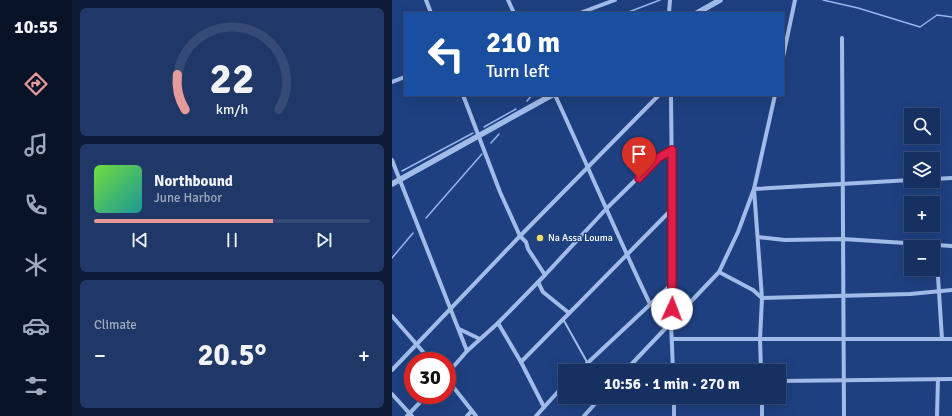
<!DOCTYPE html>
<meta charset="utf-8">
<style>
body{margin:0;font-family:Signika,sans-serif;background:#1f3867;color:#f1f3f6;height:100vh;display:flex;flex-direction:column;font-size:15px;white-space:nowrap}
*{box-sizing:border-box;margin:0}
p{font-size:13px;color:#9ea9bd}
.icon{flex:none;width:22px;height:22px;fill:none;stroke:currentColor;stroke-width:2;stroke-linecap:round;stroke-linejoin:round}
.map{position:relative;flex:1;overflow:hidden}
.panel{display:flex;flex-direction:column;gap:8px;padding:8px;background:#0c1a35;width:320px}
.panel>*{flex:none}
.guide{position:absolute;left:12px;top:12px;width:380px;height:84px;border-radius:0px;box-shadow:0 4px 16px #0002,0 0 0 1px #354b76;background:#1a4fa0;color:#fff;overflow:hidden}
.tools{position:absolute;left:512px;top:108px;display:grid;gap:8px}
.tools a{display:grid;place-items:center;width:36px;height:36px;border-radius:0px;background:#163061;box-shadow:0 4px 16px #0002,0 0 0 1px #354b76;font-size:20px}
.speed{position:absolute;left:12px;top:352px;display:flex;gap:8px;font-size:20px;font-weight:700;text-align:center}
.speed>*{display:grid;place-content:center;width:52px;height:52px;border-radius:50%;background:#163061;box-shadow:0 4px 16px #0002,0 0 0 1px #354b76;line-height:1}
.speed .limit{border:6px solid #d22;background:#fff;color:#111}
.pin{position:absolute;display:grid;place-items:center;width:34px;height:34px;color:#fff;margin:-41px -17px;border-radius:50% 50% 50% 0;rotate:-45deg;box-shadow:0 0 4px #0007}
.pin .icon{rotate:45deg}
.me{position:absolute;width:44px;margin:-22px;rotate:2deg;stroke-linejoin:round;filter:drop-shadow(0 0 3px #0008)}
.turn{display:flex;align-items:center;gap:14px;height:84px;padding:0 16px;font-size:18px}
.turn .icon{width:52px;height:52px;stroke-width:2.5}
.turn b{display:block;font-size:28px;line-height:34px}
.big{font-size:30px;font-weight:700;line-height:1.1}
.panel .widget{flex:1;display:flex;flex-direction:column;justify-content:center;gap:6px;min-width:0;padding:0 14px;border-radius:6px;background:#1f3867}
.panel .dial{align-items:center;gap:0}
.dial svg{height:104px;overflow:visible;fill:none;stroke:#354b76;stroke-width:7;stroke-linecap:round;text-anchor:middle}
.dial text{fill:#f1f3f6;stroke:none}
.song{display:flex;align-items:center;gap:12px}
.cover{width:48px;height:48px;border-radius:6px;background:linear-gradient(135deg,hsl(100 70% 55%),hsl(180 70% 35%))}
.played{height:4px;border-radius:2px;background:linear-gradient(90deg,#e69b98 65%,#354b76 65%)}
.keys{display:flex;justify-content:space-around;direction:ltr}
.heat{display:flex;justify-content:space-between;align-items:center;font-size:22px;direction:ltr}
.trip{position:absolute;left:166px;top:364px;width:228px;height:40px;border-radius:0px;background:#163061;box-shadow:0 4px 16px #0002,0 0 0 1px #354b76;font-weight:700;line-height:40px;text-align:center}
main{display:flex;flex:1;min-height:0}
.tabs{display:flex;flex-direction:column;width:72px;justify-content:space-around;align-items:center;background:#091327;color:#9ea9bd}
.tabs .icon{width:28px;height:28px}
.tabs .active{color:#e69b98}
.tabs b{font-size:18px;color:#f1f3f6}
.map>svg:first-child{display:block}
</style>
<main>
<nav class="tabs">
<b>10:55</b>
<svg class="icon active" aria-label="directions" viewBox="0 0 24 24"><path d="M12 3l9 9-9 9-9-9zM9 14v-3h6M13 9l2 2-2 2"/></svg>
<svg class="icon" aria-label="music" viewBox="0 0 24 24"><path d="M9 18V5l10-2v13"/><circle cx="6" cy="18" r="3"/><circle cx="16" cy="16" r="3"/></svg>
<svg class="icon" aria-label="phone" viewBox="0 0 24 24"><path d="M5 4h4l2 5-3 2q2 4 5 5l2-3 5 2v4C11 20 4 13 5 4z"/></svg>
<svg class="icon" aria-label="climate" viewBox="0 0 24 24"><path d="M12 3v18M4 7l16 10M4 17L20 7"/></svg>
<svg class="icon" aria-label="car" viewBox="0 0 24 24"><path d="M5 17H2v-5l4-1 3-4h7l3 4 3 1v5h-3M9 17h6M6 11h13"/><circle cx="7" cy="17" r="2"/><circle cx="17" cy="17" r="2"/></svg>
<svg class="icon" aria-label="filters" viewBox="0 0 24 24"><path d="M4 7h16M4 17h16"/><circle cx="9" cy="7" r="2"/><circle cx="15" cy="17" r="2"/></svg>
</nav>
<section class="panel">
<div class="widget dial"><svg viewBox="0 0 100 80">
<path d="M14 69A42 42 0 1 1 86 69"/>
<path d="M14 69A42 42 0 0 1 8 42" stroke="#e69b98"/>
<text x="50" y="56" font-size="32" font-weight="700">22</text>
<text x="50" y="72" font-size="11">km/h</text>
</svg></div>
<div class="widget">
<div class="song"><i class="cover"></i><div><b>Northbound</b><p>June Harbor</p></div></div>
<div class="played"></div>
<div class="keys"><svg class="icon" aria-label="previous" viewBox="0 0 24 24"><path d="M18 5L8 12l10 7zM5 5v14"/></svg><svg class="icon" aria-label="pause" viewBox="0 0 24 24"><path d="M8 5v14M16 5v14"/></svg><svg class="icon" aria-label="next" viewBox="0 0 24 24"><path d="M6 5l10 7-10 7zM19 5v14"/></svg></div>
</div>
<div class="widget"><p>Climate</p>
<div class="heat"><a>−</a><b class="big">20.5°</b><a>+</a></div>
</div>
</section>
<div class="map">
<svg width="560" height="416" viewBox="0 0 560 416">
<rect width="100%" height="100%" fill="#1e4081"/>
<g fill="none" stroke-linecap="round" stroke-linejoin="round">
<g stroke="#96b5eb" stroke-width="1.5">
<path d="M431 0 466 8 528 27 545 15 560 17"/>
<path d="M234 13 268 0"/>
<path d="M135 101 140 95"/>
<path d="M92 127 124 109"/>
<path d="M99 143 107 134"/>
<path d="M10 171 81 133"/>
<path d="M34 218 90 154"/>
<path d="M0 258 21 233"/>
</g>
<path stroke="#a2bce9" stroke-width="2" d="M171 319 195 362"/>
<g stroke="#a2bce9" stroke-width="4">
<path d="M34 0 39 13"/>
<path d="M116 0 122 13"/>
<path d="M188 13 223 0"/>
<path d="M277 13 278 0"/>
<path d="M450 38 452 416"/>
<path d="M391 57 403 0"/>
<path d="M0 82 13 77"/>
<path d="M71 95 108 192 128 236 134 242 136 249 153 275"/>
<path d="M163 95C195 164 225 235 258 304"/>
<path d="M279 95 281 283 279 322 281 371"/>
<path d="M0 160 75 351 106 323 129 362 152 407"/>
<path d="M541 179 560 178"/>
<path d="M366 237 393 240 451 239 560 246"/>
<path d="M544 245 550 339"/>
<path d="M327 272 361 290 370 298 518 294 560 290"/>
<path d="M146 282 151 292 177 313"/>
<path d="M0 316 39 361"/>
<path d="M106 323 153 275 215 208 266 158 280 150"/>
<path d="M67 329 88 339"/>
<path d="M281 339H560"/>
<path d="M129 362 280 209"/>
<path d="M0 370 128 236 267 95"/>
<path d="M187 371 281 283"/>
<path d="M233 371 327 272 346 232 362 189 383 95"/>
<path d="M369 371 368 339 370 298 362 189 519 180"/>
<path d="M55 374 75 351"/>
<path d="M55 379 84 416"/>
<path d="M387 381 560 379"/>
<path d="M0 394 20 416"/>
<path d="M282 397V416"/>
<path d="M370 397V416"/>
<path d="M15 416 35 395"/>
<path d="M75 416 80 411"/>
<path d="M144 416 173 384"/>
<path d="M192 416 209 397"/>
<path d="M545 416 546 379"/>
</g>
<g stroke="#a2bce9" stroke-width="5.5">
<path d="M305 13 328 0"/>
<path d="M0 184 160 95"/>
</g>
</g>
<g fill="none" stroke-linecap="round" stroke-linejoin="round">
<defs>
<path id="route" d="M247 178 266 158 280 150V309"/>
</defs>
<use href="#route" stroke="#92132f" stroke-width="10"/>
<use href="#route" stroke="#e11d48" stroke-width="7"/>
</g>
<circle fill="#f8db61" stroke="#1e4081" stroke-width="1.5" cx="148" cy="238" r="4"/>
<g text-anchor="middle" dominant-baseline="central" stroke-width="3" stroke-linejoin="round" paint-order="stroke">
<g font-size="10" fill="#fff" stroke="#1e4081" text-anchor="start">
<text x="156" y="238">Na Assa Louma</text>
</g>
</g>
</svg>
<div class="tools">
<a><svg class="icon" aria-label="search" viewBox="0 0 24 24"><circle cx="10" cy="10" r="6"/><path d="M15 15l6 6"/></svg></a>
<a><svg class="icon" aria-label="layers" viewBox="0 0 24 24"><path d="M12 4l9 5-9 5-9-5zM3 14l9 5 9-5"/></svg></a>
<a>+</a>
<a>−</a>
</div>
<div class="speed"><div class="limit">30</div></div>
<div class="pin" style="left:247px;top:178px;background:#d93025"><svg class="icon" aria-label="arrive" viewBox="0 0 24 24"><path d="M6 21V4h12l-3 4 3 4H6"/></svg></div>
<svg class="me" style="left:280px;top:309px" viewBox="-20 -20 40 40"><circle r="19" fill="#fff"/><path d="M0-13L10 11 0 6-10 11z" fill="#e11d48"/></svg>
<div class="trip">10:56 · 1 min · 270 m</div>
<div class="guide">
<div class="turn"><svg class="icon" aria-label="left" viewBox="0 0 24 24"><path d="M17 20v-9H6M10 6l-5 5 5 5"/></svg><div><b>210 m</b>Turn left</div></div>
</div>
</div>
</main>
